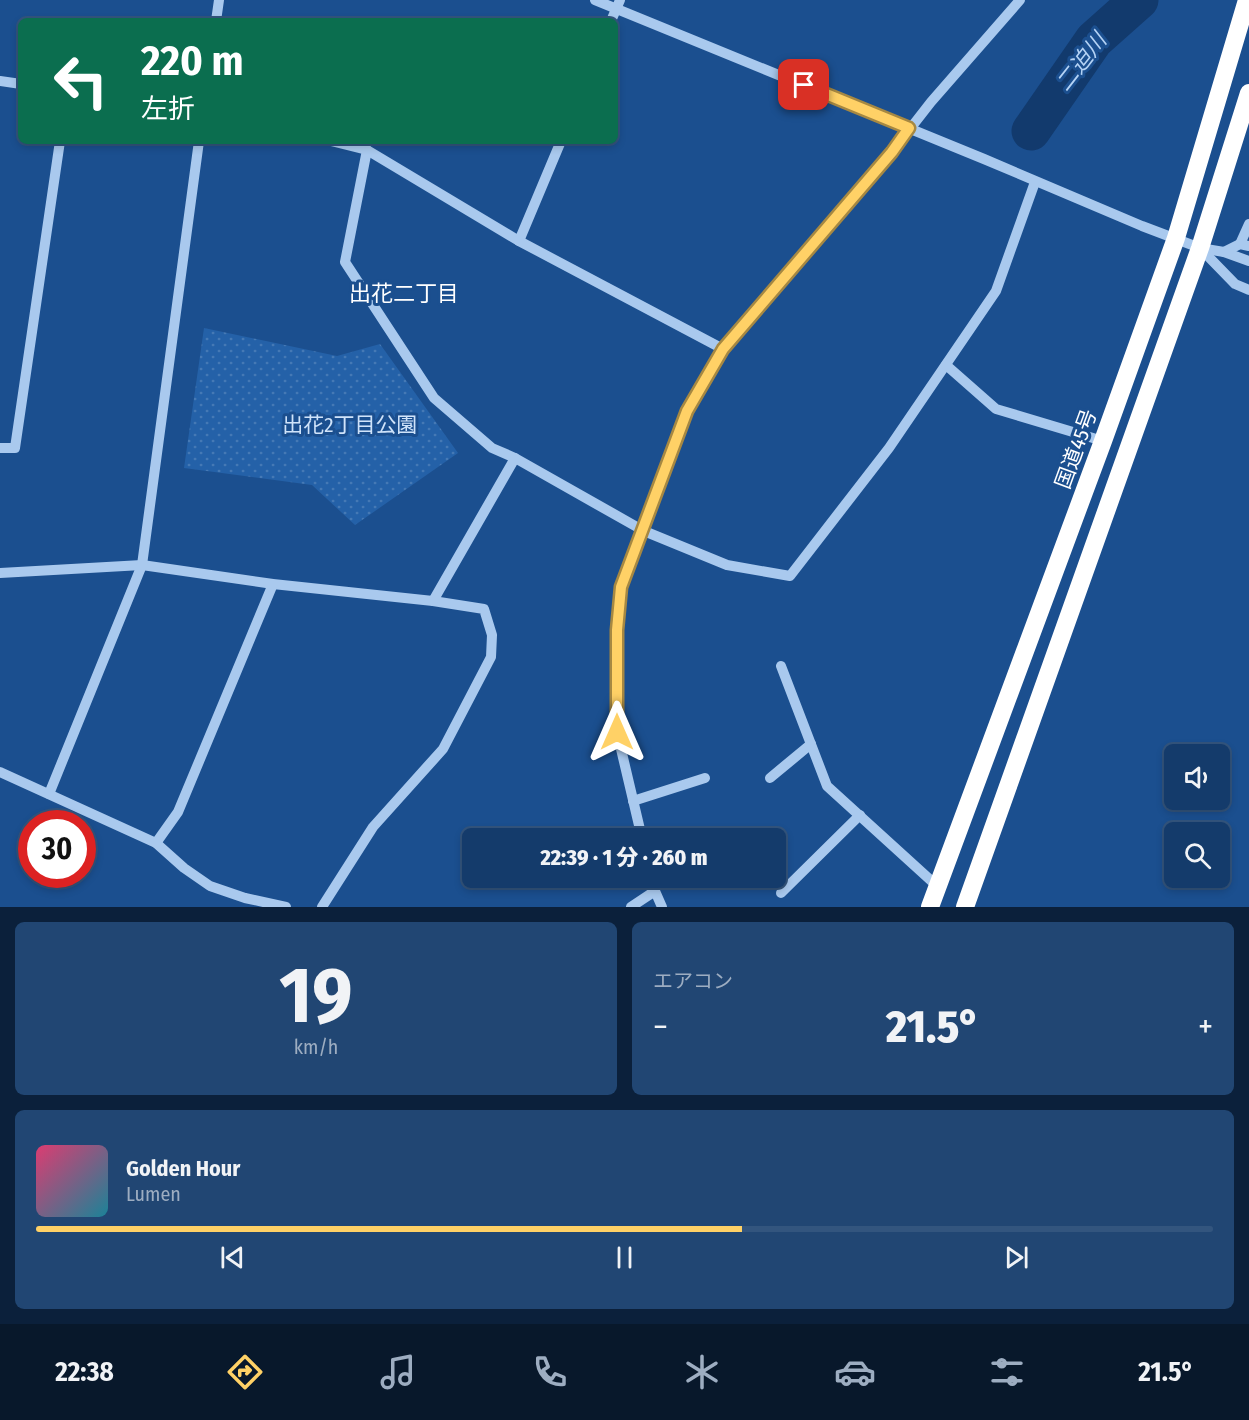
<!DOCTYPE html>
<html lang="ja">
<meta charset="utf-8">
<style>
body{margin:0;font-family:"Fira Sans Condensed","Noto Sans JP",sans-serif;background:#214673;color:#f1f3f6;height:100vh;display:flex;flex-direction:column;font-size:22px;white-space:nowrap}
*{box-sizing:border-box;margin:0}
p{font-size:20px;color:#9dadc1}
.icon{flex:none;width:33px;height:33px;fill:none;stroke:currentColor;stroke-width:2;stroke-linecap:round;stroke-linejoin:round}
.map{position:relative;height:907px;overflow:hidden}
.drawer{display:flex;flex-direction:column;gap:15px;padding:15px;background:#0b203b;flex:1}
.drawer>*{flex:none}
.banner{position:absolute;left:18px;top:18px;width:600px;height:126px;border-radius:9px;box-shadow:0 3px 9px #0003,0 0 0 2px #33557e;background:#0b6e4f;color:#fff;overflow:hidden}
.buttons{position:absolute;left:1164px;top:744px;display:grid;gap:12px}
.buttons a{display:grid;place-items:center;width:66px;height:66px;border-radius:9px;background:#143b6b;box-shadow:0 3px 9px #0003,0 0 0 2px #33557e;font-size:30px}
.speed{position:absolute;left:18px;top:810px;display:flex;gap:12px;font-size:30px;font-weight:700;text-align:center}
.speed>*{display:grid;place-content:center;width:78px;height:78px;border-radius:50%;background:#143b6b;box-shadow:0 3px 9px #0003,0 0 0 2px #33557e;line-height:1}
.speed .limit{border:9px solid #d22;background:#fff;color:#111}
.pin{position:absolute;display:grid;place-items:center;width:51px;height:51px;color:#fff;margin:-26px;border-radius:12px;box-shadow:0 3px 9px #0006}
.me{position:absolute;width:66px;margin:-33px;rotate:0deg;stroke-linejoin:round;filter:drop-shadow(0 0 4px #0008)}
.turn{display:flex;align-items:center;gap:21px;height:126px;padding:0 24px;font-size:27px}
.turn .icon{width:78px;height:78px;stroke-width:2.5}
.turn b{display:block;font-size:42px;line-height:51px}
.big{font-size:45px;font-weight:800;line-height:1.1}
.drawer .tile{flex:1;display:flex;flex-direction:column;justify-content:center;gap:9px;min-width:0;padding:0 21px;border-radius:9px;background:#214673}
.drawer .dial{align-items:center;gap:0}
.dial b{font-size:78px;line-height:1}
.song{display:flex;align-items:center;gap:18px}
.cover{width:72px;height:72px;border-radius:9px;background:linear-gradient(135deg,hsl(340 70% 55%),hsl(190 70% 35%))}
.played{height:6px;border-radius:3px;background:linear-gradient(90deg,#ffd166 60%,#33557e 60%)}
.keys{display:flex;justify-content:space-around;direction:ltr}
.heat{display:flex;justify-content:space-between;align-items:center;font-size:33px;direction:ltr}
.drawer .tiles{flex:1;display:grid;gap:15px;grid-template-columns:1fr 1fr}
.tile:last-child{grid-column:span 2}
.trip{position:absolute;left:462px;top:828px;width:324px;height:60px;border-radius:9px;background:#143b6b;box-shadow:0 3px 9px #0003,0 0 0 2px #33557e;font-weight:800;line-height:60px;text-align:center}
.tabs{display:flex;height:96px;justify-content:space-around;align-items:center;background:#08182b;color:#9dadc1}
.tabs .icon{width:42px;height:42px}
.tabs .selected{color:#ffd166}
.tabs b{font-size:27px;color:#f1f3f6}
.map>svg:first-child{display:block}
</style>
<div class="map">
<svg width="1249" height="907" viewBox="0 0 1249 907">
<defs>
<pattern id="park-dots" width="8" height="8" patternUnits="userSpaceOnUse" patternTransform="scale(1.5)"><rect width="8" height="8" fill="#2461a8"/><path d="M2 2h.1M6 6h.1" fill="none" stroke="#4579b5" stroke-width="1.8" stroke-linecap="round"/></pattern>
</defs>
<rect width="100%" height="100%" fill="#1b4f8f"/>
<path fill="url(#park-dots)" d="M204 328 337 356 380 344 458 453 355 525 312 485 184 468Z"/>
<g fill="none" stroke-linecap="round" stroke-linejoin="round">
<path stroke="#123a6d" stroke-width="39" d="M1031 131 1094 40 1139 0"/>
<g stroke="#a9c9ee" stroke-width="10">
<path d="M595 0 984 159 1142 226 1200 248 1224 252 1249 261"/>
<path d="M216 21 219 0"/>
<path d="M611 21 620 0"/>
<path d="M0 81 21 84"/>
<path d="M331 141 367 150 519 241 723 349"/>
<path d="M367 150 345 262 434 398 492 448 515 458 644 531 727 565 790 576 889 448 996 291 1035 182"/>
<path d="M519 241 561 141"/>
<path d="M1240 244 1249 224"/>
<path d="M1200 248 1235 284 1249 290"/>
<path d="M1224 252 1240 244 1249 246"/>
<path d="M946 365 996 409 1103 441"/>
<path d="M0 448H15L60 141"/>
<path d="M0 573 142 565 273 584 433 601 484 609 492 635 491 657 443 749 373 827 322 907"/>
<path d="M433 601 515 458"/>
<path d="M781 666 827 786 937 886"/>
<path d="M0 772 156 843 184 868 210 886 245 898 286 907"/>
<path d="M770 778 811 744"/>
<path d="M49 794 142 565 199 141"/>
<path d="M633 801 705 778"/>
<path d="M642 838 617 732V630L621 587 687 411 723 349 892 152 931 102 1020 0"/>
<path d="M156 843 178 812 273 584"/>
<path d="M652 878 655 891 662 907"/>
<path d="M781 893 860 815"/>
<path d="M631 907 655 891"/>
</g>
<g stroke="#fff" stroke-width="18">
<path d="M930 907 1103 441 1176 238 1247 0"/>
<path d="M965 907 1200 248 1249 93"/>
</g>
</g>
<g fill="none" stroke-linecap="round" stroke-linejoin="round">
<defs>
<path id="route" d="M617 732V630L621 587 687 411 723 349 892 152 909 128 804 85"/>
</defs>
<use href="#route" stroke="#a68842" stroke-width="15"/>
<use href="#route" stroke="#ffd166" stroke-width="10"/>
</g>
<g text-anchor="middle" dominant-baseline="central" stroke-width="6" stroke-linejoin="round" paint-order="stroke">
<g font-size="21" fill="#cfe3fa" stroke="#1b4f8f">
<text x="350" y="425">出花2丁目公園</text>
</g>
<g font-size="21" fill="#fff" stroke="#1b4f8f">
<text transform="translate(1076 449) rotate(-70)">国道45号</text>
</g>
<g font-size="22" font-style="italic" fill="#b5d3f5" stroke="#1b4f8f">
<text transform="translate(1081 62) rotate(-52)">二迫川</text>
</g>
<g font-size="22" fill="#fff" stroke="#1b4f8f">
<text x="404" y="293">出花二丁目</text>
</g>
</g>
</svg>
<div class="buttons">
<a><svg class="icon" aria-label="sound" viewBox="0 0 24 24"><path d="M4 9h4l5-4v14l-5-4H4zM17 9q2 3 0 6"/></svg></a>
<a><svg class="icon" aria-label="search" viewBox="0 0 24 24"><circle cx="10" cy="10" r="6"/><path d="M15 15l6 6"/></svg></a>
</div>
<div class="speed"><div class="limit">30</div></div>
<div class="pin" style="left:804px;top:85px;background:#d93025"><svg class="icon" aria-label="arrive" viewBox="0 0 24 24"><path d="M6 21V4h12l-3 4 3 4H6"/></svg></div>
<svg class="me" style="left:617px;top:732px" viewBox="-20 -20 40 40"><path d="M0-17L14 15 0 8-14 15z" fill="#ffd166" stroke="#fff" stroke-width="4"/></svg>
<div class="trip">22:39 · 1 分 · 260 m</div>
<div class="banner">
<div class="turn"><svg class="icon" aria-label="left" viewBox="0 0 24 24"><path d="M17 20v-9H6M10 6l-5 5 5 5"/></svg><div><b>220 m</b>左折</div></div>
</div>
</div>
<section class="drawer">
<div class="tiles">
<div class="tile dial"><b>19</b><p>km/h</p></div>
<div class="tile"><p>エアコン</p>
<div class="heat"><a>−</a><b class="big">21.5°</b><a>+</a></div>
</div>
<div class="tile">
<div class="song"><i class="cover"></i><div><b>Golden Hour</b><p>Lumen</p></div></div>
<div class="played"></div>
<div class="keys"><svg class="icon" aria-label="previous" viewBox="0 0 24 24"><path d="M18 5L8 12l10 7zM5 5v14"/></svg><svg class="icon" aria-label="pause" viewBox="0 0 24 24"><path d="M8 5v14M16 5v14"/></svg><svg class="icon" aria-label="next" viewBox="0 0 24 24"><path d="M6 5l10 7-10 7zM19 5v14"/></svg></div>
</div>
</div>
</section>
<nav class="tabs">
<b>22:38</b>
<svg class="icon selected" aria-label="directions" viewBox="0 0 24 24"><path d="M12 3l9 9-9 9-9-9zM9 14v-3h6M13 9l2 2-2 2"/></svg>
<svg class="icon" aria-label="music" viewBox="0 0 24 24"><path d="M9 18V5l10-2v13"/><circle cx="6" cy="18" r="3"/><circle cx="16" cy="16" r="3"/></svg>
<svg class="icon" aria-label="phone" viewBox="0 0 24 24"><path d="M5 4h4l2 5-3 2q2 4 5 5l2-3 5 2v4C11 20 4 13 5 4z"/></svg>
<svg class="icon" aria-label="climate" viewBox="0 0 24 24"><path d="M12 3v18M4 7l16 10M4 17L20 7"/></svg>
<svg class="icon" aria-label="car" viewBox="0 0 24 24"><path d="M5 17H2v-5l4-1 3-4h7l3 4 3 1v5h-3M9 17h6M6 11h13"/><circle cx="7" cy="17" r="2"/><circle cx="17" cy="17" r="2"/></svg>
<svg class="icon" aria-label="filters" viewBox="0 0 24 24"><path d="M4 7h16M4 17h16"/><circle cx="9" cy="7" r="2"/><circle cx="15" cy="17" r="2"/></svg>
<b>21.5°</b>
</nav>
